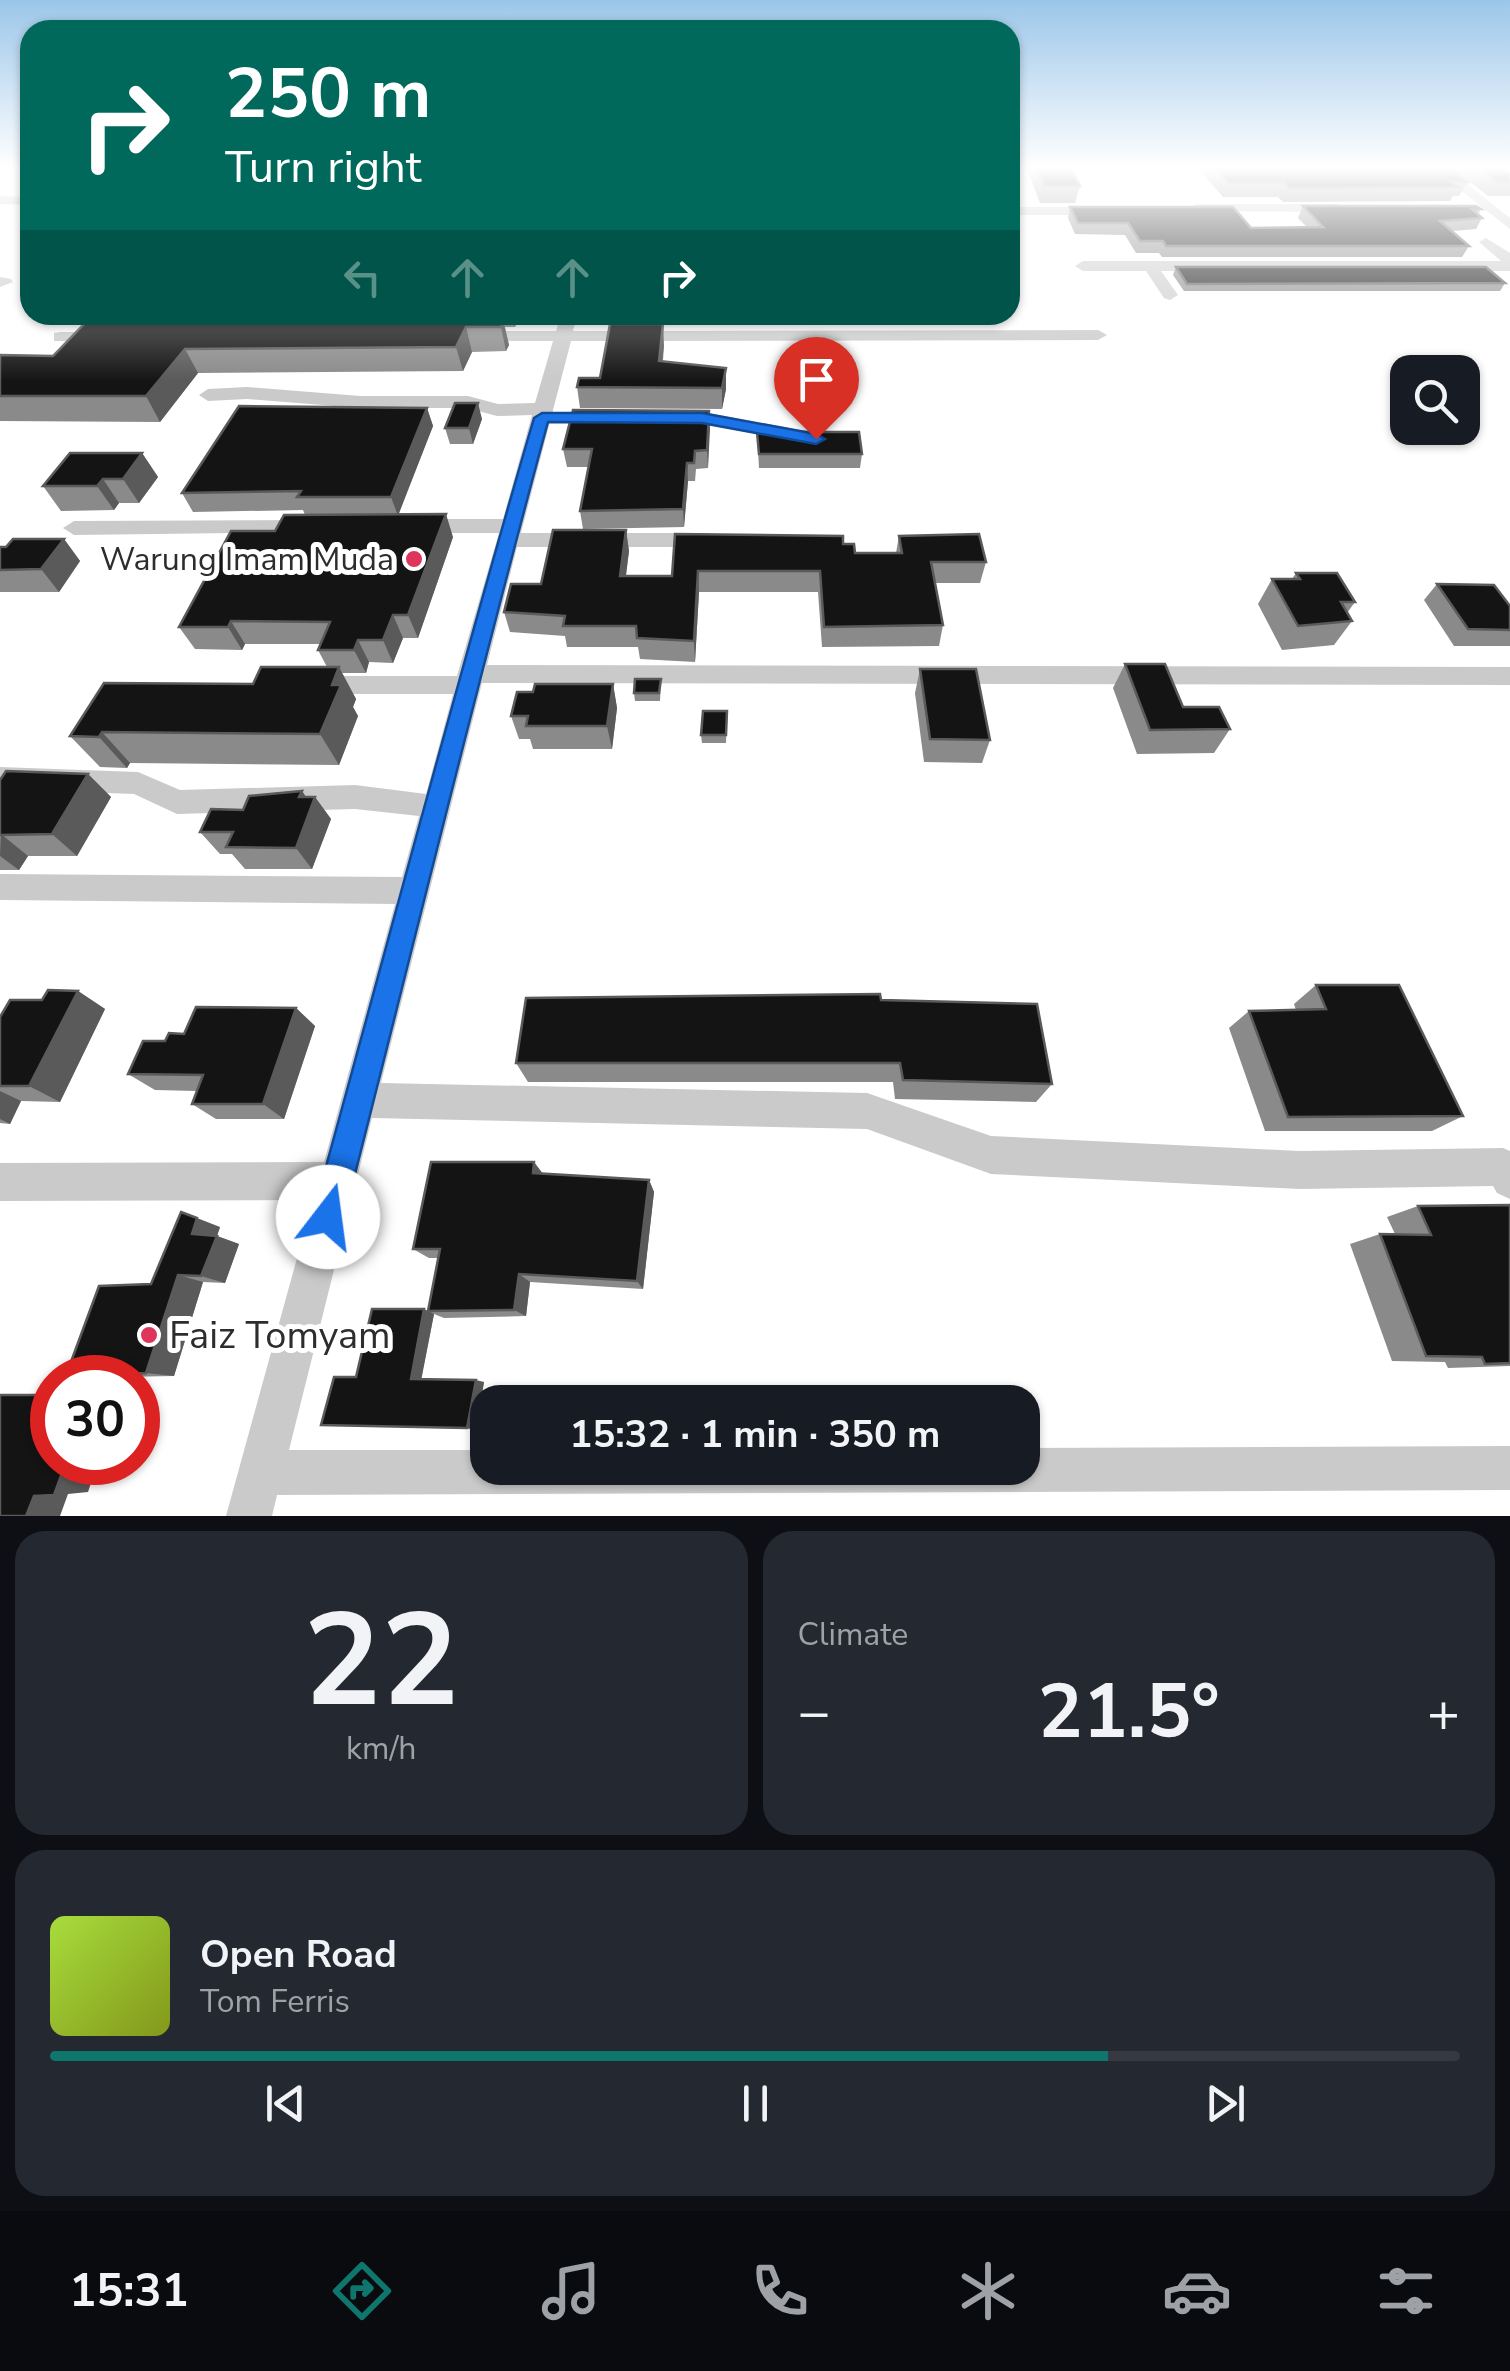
<!DOCTYPE html>
<meta charset="utf-8">
<style>
body{margin:0;font-family:"Nunito Sans",sans-serif;background:#242831;color:#f1f3f6;height:100vh;display:flex;flex-direction:column;font-size:38px;white-space:nowrap}
*{box-sizing:border-box;margin:0}
p{font-size:32px;color:#9ea1a6}
.icon{flex:none;width:55px;height:55px;fill:none;stroke:currentColor;stroke-width:2;stroke-linecap:round;stroke-linejoin:round}
.map{position:relative;height:1516px;overflow:hidden}
.side{display:flex;flex-direction:column;gap:15px;padding:15px;background:#0d0f14;flex:1}
.side>*{flex:none}
.banner{position:absolute;left:20px;top:20px;width:1000px;height:305px;border-radius:30px;box-shadow:0 2px 8px #0004;background:#00695c;color:#fff;overflow:hidden}
.tools{position:absolute;left:1390px;top:355px;display:grid;gap:20px}
.tools a{display:grid;place-items:center;width:90px;height:90px;border-radius:20px;background:#171b24;box-shadow:0 2px 8px #0004;font-size:50px}
.speed{position:absolute;left:30px;top:1355px;display:flex;gap:20px;font-size:50px;font-weight:700;text-align:center}
.speed>*{display:grid;place-content:center;width:130px;height:130px;border-radius:50%;background:#171b24;box-shadow:0 2px 8px #0004;line-height:1}
.speed .limit{border:15px solid #d22;background:#fff;color:#111}
.pin{position:absolute;display:grid;place-items:center;width:85px;height:85px;color:#fff;margin:-102px -42px;border-radius:50% 50% 50% 0;rotate:-45deg;box-shadow:0 0 10px #0007}
.pin .icon{rotate:45deg}
.me{position:absolute;width:110px;margin:-55px;rotate:15deg;stroke-linejoin:round;filter:drop-shadow(0 0 8px #0008)}
.turn{display:flex;align-items:center;gap:35px;height:210px;padding:0 40px;font-size:45px}
.turn .icon{width:130px;height:130px;stroke-width:2.5}
.turn b{display:block;font-size:70px;line-height:85px}
.lanes{display:flex;align-items:center;height:95px;padding:0 40px;background:#0003;justify-content:center;gap:50px;direction:ltr}
.lanes .off{opacity:.35}
.big{font-size:75px;font-weight:700;line-height:1.1}
.side .tile{flex:1;display:flex;flex-direction:column;justify-content:center;gap:15px;min-width:0;padding:0 35px;border-radius:30px;background:#242831}
.side .dial{align-items:center;gap:0}
.dial b{font-size:130px;line-height:1}
.song{display:flex;align-items:center;gap:30px}
.cover{width:120px;height:120px;border-radius:15px;background:linear-gradient(135deg,hsl(80 70% 55%),hsl(70 70% 35%))}
.played{height:10px;border-radius:5px;background:linear-gradient(90deg,#0f766e 75%,#363941 75%)}
.keys{display:flex;justify-content:space-around;direction:ltr}
.heat{display:flex;justify-content:space-between;align-items:center;font-size:55px;direction:ltr}
.side .tiles{flex:1;display:grid;gap:15px;grid-template-columns:1fr 1fr}
.tile:last-child{grid-column:span 2}
.trip{position:absolute;left:470px;top:1385px;width:570px;height:100px;border-radius:30px;background:#171b24;box-shadow:0 2px 8px #0004;font-weight:700;line-height:100px;text-align:center}
.tabs{display:flex;height:160px;justify-content:space-around;align-items:center;background:#090b0e;color:#9ea1a6}
.tabs .icon{width:70px;height:70px}
.tabs .on{color:#0f766e}
.tabs b{font-size:45px;color:#f1f3f6}
.map>svg:first-child{display:block}
</style>
<div class="map">
<svg width="1510" height="1516" viewBox="0 0 1510 1516">
<rect width="100%" height="100%" fill="#fff"/>
<g fill="none" stroke-linecap="round" stroke-linejoin="round">
<g fill="#cacaca" fill-rule="evenodd">
<path d="M1432 168H1447L1510 218V229Z"/>
<path d="M0 196 30 197V205L0 204Z"/>
<path d="M1196 204H1338L1345 208 1338 212 1191 211 1189 208Z"/>
<path d="M1010 207H1108L1115 211 1108 215H1010Z"/>
<path d="M1486 238 1510 253V271H1161L1178 295 1170 300 1164 298 1146 271H1083L1075 266 1083 261H1501L1479 242Z"/>
<path d="M0 277 11 279 13 282 0 287Z"/>
<path d="M561 315H577L573 331 1098 330 1107 335 1098 340 571 341 521 533H709L720 540 709 547H517L487 665 1510 667V685L482 683 381 1083 867 1093 991 1136 1299 1151 1503 1148 1510 1151V1199L1497 1193 1493 1186 1299 1189 991 1174 867 1129 372 1118 289 1450H488V1468H1022V1448L1510 1446V1490L277 1495 272 1516H226L313 1200 0 1201V1163L324 1162 395 904 0 900V874L402 877 419 816 355 809 177 814 134 794 0 789V767L138 772 180 790 355 785 426 794 453 694H313L304 692 300 685 304 678 313 676H457L499 533H416L405 526 416 519H503L532 415 497 416 467 408H360L247 399 208 401 199 395 208 389 247 387 360 396H468L498 404 535 403 553 341H472L463 336 472 331H556Z"/>
<path d="M60 332H109L118 337 109 342 54 341V333Z"/>
<path d="M673 412H702L817 433 827 439 817 445 702 424 666 422 663 418Z"/>
<path d="M313 520 324 527 321 532 74 535 63 528 74 521Z"/>
</g>
</g>
<g fill="#8a8a8a">
<path d="M1027 168H1071L1080 186 1075 203H1040Z"/>
<path d="M1198 168H1451L1468 182 1459 196H1453L1450 201 1283 202 1278 197H1223Z"/>
<path d="M1453 168H1501L1510 174V196H1488Z"/>
<path d="M1303 206 1481 209 1478 214 1482 218 1476 229 1452 231 1469 246 1462 257H1162L1159 253H1136L1125 235 1075 234 1068 218 1070 207 1251 228 1307 227 1298 218Z"/>
<path d="M1176 267 1505 283 1500 291H1184L1173 275Z"/>
<path d="M50 315H519L515 327H505L509 345 506 351 472 352 463 371 198 373 160 422 0 421V355L53 356 84 324H56Z"/>
<path d="M664 345 663 361 726 389 722 409 580 408 577 387 600 378Z"/>
<path d="M427 408 433 426 398 514 453 537 418 638H403L393 663 369 662 366 673H342L356 699 353 707 358 716 339 765 130 763 127 768 100 767 70 736 253 684 327 667 318 650 321 644H245L242 650 195 649 179 627 275 531 305 515 303 510 193 512 182 493Z"/>
<path d="M709 411 708 468 696 469 695 481H688L684 527 583 529 580 511 588 467H567L563 449Z"/>
<path d="M482 419 473 444H450L445 428Z"/>
<path d="M757 432 862 454 860 468H759Z"/>
<path d="M142 453 158 477 139 503H119L114 510 61 511 43 486Z"/>
<path d="M626 530 629 551 626 576H672L843 544 855 553H896L899 536 986 562 980 583H935L943 625 939 646 822 647 818 592H699L695 662 640 659 638 647H567L565 636 510 632 504 612 541 584Z"/>
<path d="M64 539 80 561 59 592H0V547Z"/>
<path d="M1296 573 1355 602 1347 613 1352 621 1334 645 1282 650 1258 604 1272 579H1292Z"/>
<path d="M1437 584 1510 606V646H1454L1424 600Z"/>
<path d="M1125 664 1183 707 1230 729 1214 753 1137 754 1113 688Z"/>
<path d="M920 669 990 740 982 763 924 762 915 693Z"/>
<path d="M661 679 660 701H635L634 693Z"/>
<path d="M613 684 617 708 612 749H533L530 739H519L511 716 533 692Z"/>
<path d="M727 711 726 743H702L701 735Z"/>
<path d="M88 774 111 797 77 856H28L19 870H0V780Z"/>
<path d="M302 791 306 797H315L331 819 312 869H245L232 854H220L200 832 243 810Z"/>
<path d="M1316 985 1463 1116 1432 1131H1265L1229 1028 1249 1011 1296 1010 1294 1004Z"/>
<path d="M78 991 105 1009 60 1102 21 1101 10 1124 0 1123V1017L42 1000Z"/>
<path d="M881 1000 1052 1084 1036 1102 895 1099 893 1082H528L516 1063Z"/>
<path d="M296 1008 315 1026 284 1119H216L192 1104 197 1091 155 1090 128 1074 165 1041 184 1034Z"/>
<path d="M543 1173 649 1180 654 1192 643 1289 530 1282 526 1316 444 1318 434 1314 421 1379 484 1382 476 1429 321 1425 356 1377 428 1311 438 1258H429L413 1249Z"/>
<path d="M1510 1205V1366L1448 1368 1445 1362 1392 1361 1350 1244 1380 1234H1395L1387 1217 1418 1206Z"/>
<path d="M220 1227 217 1236 239 1244 225 1283 203 1282 174 1376 65 1378 151 1284Z"/>
</g>
<g fill="#5a5a5a">
<path d="M512 315H519L515 327Z"/>
<path d="M503 320 509 345 506 351 501 327Z"/>
<path d="M663 324 664 345 660 382 659 361Z"/>
<path d="M466 327 472 352 463 371 456 347Z"/>
<path d="M185 349 198 373 160 422 146 396Z"/>
<path d="M726 368V389L722 409V388Z"/>
<path d="M478 403 482 419 473 444 469 428Z"/>
<path d="M427 408 433 426 398 516 391 497Z"/>
<path d="M709 411 710 429 708 468 707 450Z"/>
<path d="M142 453 158 477 139 503 123 479Z"/>
<path d="M687 463 688 481 684 527 683 509Z"/>
<path d="M103 479 119 503 114 510 97 486Z"/>
<path d="M446 514 453 537 418 638 408 615Z"/>
<path d="M626 530 629 551 623 597 620 576Z"/>
<path d="M64 539 80 561 59 592 41 569Z"/>
<path d="M698 571 699 592 695 662 694 641Z"/>
<path d="M393 615 403 638 393 663 383 640Z"/>
<path d="M231 621 245 644 242 650 228 627Z"/>
<path d="M358 640 369 662 366 673 354 650Z"/>
<path d="M339 667 356 699 353 707 358 716 339 765 320 734 332 685Z"/>
<path d="M613 684 617 708 612 749 607 726Z"/>
<path d="M102 732 130 763 127 768 99 737Z"/>
<path d="M88 774 111 797 77 856 52 834Z"/>
<path d="M302 791 312 806 315 797 331 819 312 869 296 848 299 797Z"/>
<path d="M1 834 28 856 19 870 0 856Z"/>
<path d="M78 991 105 1009 60 1102 29 1086Z"/>
<path d="M296 1008 315 1026 284 1119 263 1104Z"/>
<path d="M0 1091 21 1101 10 1124 0 1119Z"/>
<path d="M534 1162 544 1175 533 1173Z"/>
<path d="M649 1180 654 1192 643 1289 637 1281Z"/>
<path d="M197 1218 220 1227 217 1236 239 1244 225 1283 201 1276 192 1234Z"/>
<path d="M519 1274 530 1282 526 1316 514 1310Z"/>
<path d="M178 1275 203 1282 174 1376 146 1373Z"/>
<path d="M424 1309 434 1314 421 1381 411 1379Z"/>
<path d="M98 1375 125 1378H97Z"/>
<path d="M476 1380 484 1382 476 1429 467 1428Z"/>
<path d="M66 1462H98L88 1492 68 1494 60 1516H26L34 1496Z"/>
</g>
<g fill="#141414" stroke="#5a5a5a" stroke-width="2.5">
<path d="M1037 168H1071L1080 186H1044Z"/>
<path d="M1215 168H1451L1468 182H1451L1458 187 1289 188 1284 183H1228Z"/>
<path d="M1479 168H1501L1510 174V182H1497Z"/>
<path d="M1303 206H1476L1481 209H1472L1482 218 1440 221 1469 246H1166L1163 241H1140L1128 223H1078L1070 207H1233L1251 228 1323 227Z"/>
<path d="M1176 267H1486L1505 283 1187 284Z"/>
<path d="M503 320 501 327H466L456 347 185 349 146 396H0V355L53 356 87 321Z"/>
<path d="M610 324H663L659 361 726 368 722 388 577 387 579 378H600Z"/>
<path d="M455 403H478L469 428H445Z"/>
<path d="M239 406 427 408 391 497H297L301 491 182 493Z"/>
<path d="M573 410 709 411 707 450 695 451 694 463H687L683 509 580 511 592 449H563Z"/>
<path d="M757 432H859L862 454H759Z"/>
<path d="M70 453H142L123 479H103L97 486H43Z"/>
<path d="M446 514 408 615H393L383 640H358L354 650H318L330 622 231 621 228 627H179L231 531H275L284 515Z"/>
<path d="M553 530H626L620 576H672L675 534 843 536V544H854L855 553H902L899 536 979 534 986 562H931L943 625 824 627 820 571H698L694 641 637 638 636 626H563L565 616 504 612 511 584H541Z"/>
<path d="M13 539H64L41 569 0 570V547H6Z"/>
<path d="M1296 573H1337L1355 602H1341L1352 621 1298 626 1272 579H1300Z"/>
<path d="M1437 584 1494 585 1510 606V630L1468 629Z"/>
<path d="M1125 664H1165L1183 707H1219L1230 729 1150 730Z"/>
<path d="M261 667H339L332 685H341L320 734 102 732 99 737 70 736 104 683 253 684Z"/>
<path d="M920 669H976L990 740 930 739Z"/>
<path d="M635 679H661L659 693H634Z"/>
<path d="M535 684H613L607 726H526L528 716H511L517 692H533Z"/>
<path d="M703 711H727L726 735H701Z"/>
<path d="M6 771 88 774 52 834 0 835V780Z"/>
<path d="M302 791 299 797H315L296 848 226 847 233 832H200L211 809 243 810 249 796Z"/>
<path d="M1316 985H1399L1463 1116 1288 1117 1249 1011 1326 1009Z"/>
<path d="M48 990 78 991 29 1086H0V1017L10 1000H42Z"/>
<path d="M880 994 881 1000 1037 1004 1052 1084 903 1080 900 1063H516L526 998Z"/>
<path d="M196 1007 296 1008 263 1104H192L203 1075 128 1074 143 1041H165L169 1033 184 1034Z"/>
<path d="M431 1162H534L533 1173 649 1180 637 1281 519 1274 514 1310 428 1311 440 1249H413Z"/>
<path d="M1510 1205V1363L1485 1364 1482 1357 1426 1356 1380 1234 1431 1235 1418 1206Z"/>
<path d="M181 1212 197 1218 192 1234 217 1236 201 1276 178 1275 146 1373 98 1375 97 1378H65L99 1286 151 1284Z"/>
<path d="M372 1309H424L411 1379 476 1380 467 1428 321 1425 334 1377H356Z"/>
<path d="M0 1395H52V1462H66L54 1495 34 1496 26 1516H0Z"/>
</g>
<linearGradient id="sky" x2="0" y2="1"><stop stop-color="#9bc6e9"/><stop offset="0.44" stop-color="#fff"/><stop offset="1" stop-color="#fff" stop-opacity="0"/></linearGradient>
<rect width="1510" height="381" fill="url(#sky)"/>
<path fill="#1a73e8" stroke="#114b97" stroke-width="2.5" d="M542 413H702L816 434 825 439 816 444 702 423 548 422C476 686 412 952 344 1217L339 1229 328 1233 316 1229 312 1217C386 951 456 683 534 418Z"/>
<g fill="#de355d" stroke="#fff" stroke-width="4">
<circle cx="414" cy="559" r="10"/>
<circle cx="149" cy="1335" r="10"/>
</g>
<g text-anchor="middle" dominant-baseline="central" stroke-width="10" stroke-linejoin="round" paint-order="stroke">
<g font-size="32" fill="#2d2d2d" stroke="#fff" text-anchor="end">
<text x="394" y="559">Warung Imam Muda</text>
</g>
<g font-size="38" fill="#2d2d2d" stroke="#fff" text-anchor="start">
<text x="169" y="1335">Faiz Tomyam</text>
</g>
</g>
</svg>
<div class="tools">
<a><svg class="icon" aria-label="search" viewBox="0 0 24 24"><circle cx="10" cy="10" r="6"/><path d="M15 15l6 6"/></svg></a>
</div>
<div class="speed"><div class="limit">30</div></div>
<div class="pin" style="left:816px;top:439px;background:#d93025"><svg class="icon" aria-label="arrive" viewBox="0 0 24 24"><path d="M6 21V4h12l-3 4 3 4H6"/></svg></div>
<svg class="me" style="left:328px;top:1217px" viewBox="-20 -20 40 40"><circle r="19" fill="#fff"/><path d="M0-13L10 11 0 6-10 11z" fill="#1a73e8"/></svg>
<div class="trip">15:32 · 1 min · 350 m</div>
<div class="banner">
<div class="turn"><svg class="icon" aria-label="right" viewBox="0 0 24 24"><path d="M7 20v-9h11M14 6l5 5-5 5"/></svg><div><b>250 m</b>Turn right</div></div>
<div class="lanes"><svg class="icon off" aria-label="left" viewBox="0 0 24 24"><path d="M17 20v-9H6M10 6l-5 5 5 5"/></svg><svg class="icon off" aria-label="ahead" viewBox="0 0 24 24"><path d="M12 20V5M6 11l6-6 6 6"/></svg><svg class="icon off" aria-label="ahead" viewBox="0 0 24 24"><path d="M12 20V5M6 11l6-6 6 6"/></svg><svg class="icon" aria-label="right" viewBox="0 0 24 24"><path d="M7 20v-9h11M14 6l5 5-5 5"/></svg></div>
</div>
</div>
<section class="side">
<div class="tiles">
<div class="tile dial"><b>22</b><p>km/h</p></div>
<div class="tile"><p>Climate</p>
<div class="heat"><a>−</a><b class="big">21.5°</b><a>+</a></div>
</div>
<div class="tile">
<div class="song"><i class="cover"></i><div><b>Open Road</b><p>Tom Ferris</p></div></div>
<div class="played"></div>
<div class="keys"><svg class="icon" aria-label="previous" viewBox="0 0 24 24"><path d="M18 5L8 12l10 7zM5 5v14"/></svg><svg class="icon" aria-label="pause" viewBox="0 0 24 24"><path d="M8 5v14M16 5v14"/></svg><svg class="icon" aria-label="next" viewBox="0 0 24 24"><path d="M6 5l10 7-10 7zM19 5v14"/></svg></div>
</div>
</div>
</section>
<nav class="tabs">
<b>15:31</b>
<svg class="icon on" aria-label="directions" viewBox="0 0 24 24"><path d="M12 3l9 9-9 9-9-9zM9 14v-3h6M13 9l2 2-2 2"/></svg>
<svg class="icon" aria-label="music" viewBox="0 0 24 24"><path d="M9 18V5l10-2v13"/><circle cx="6" cy="18" r="3"/><circle cx="16" cy="16" r="3"/></svg>
<svg class="icon" aria-label="phone" viewBox="0 0 24 24"><path d="M5 4h4l2 5-3 2q2 4 5 5l2-3 5 2v4C11 20 4 13 5 4z"/></svg>
<svg class="icon" aria-label="climate" viewBox="0 0 24 24"><path d="M12 3v18M4 7l16 10M4 17L20 7"/></svg>
<svg class="icon" aria-label="car" viewBox="0 0 24 24"><path d="M5 17H2v-5l4-1 3-4h7l3 4 3 1v5h-3M9 17h6M6 11h13"/><circle cx="7" cy="17" r="2"/><circle cx="17" cy="17" r="2"/></svg>
<svg class="icon" aria-label="filters" viewBox="0 0 24 24"><path d="M4 7h16M4 17h16"/><circle cx="9" cy="7" r="2"/><circle cx="15" cy="17" r="2"/></svg>
</nav>
